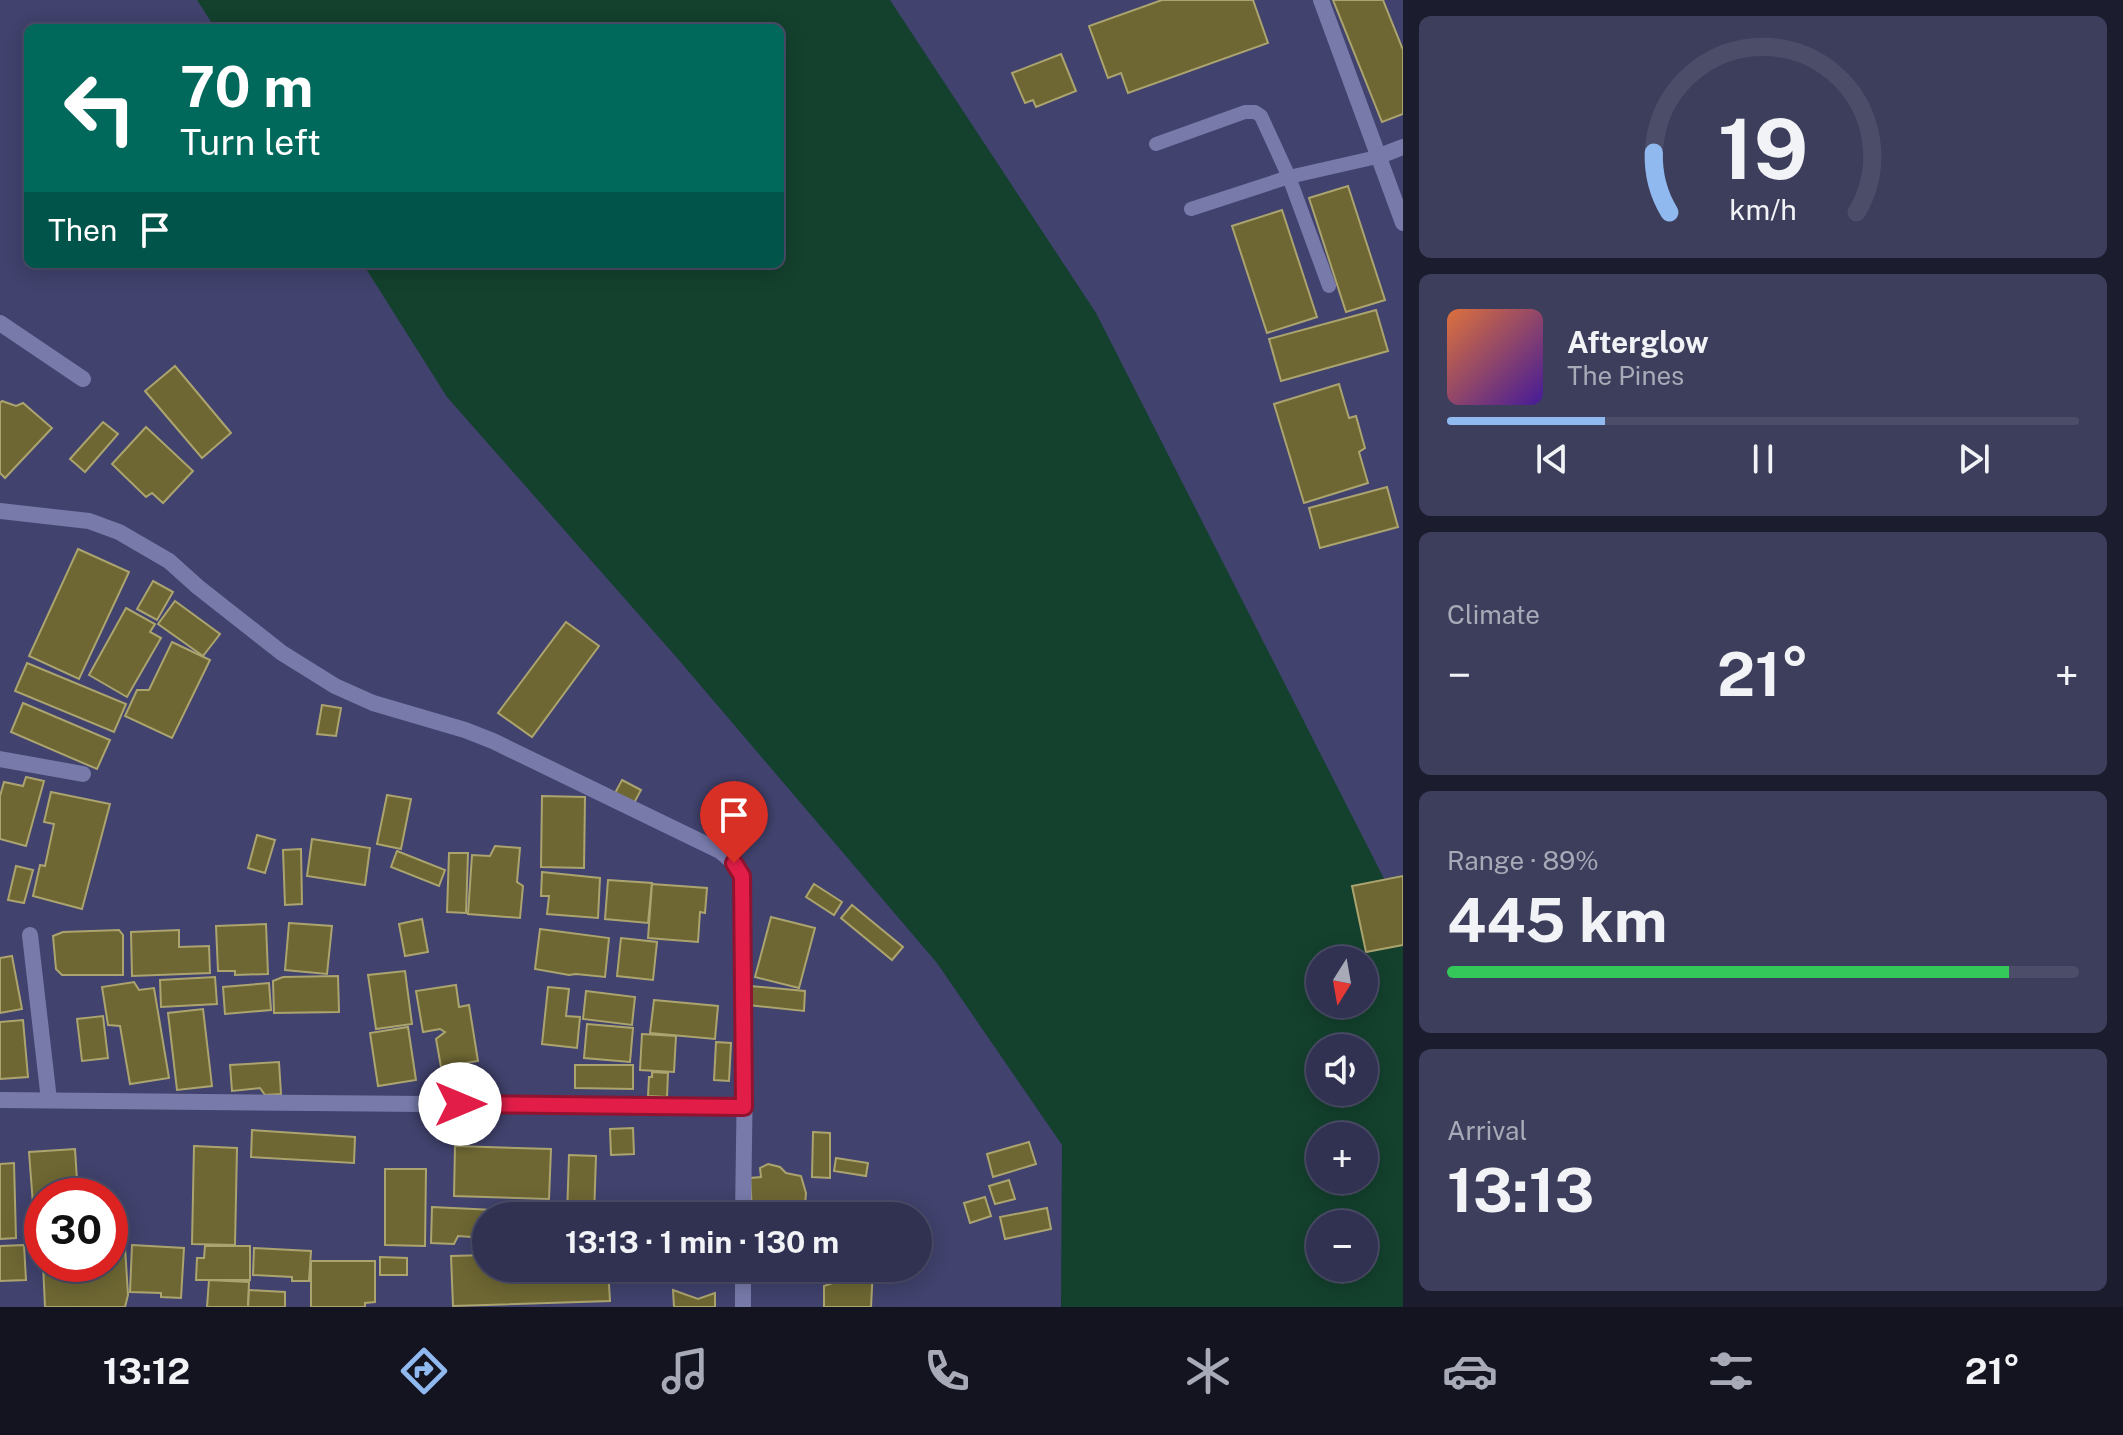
<!DOCTYPE html>
<meta charset="utf-8">
<style>
body{margin:0;font-family:"Public Sans",sans-serif;background:#3d3e5c;color:#f1f3f6;height:100vh;display:flex;flex-direction:column;font-size:30px;white-space:nowrap}
*{box-sizing:border-box;margin:0}
p{font-size:26px;color:#a8aab8}
.icon{flex:none;width:44px;height:44px;fill:none;stroke:currentColor;stroke-width:2;stroke-linecap:round;stroke-linejoin:round}
.map{position:relative;flex:1;overflow:hidden}
.side{display:flex;flex-direction:column;gap:16px;padding:16px;background:#1b1c2d;width:720px}
.side>*{flex:none}
.hud{position:absolute;left:24px;top:24px;width:760px;height:244px;border-radius:12px;box-shadow:0 4px 20px #0003,0 0 0 2px #4c4d69;background:#00695c;color:#fff;overflow:hidden}
.needle{width:52px;rotate:191deg}
.buttons{position:absolute;left:1306px;top:946px;display:grid;gap:16px}
.buttons a{display:grid;place-items:center;width:72px;height:72px;border-radius:50%;background:#313252;box-shadow:0 4px 20px #0003,0 0 0 2px #4c4d69;font-size:40px}
.speed{position:absolute;left:24px;top:1178px;display:flex;gap:16px;font-size:40px;font-weight:700;text-align:center}
.speed>*{display:grid;place-content:center;width:104px;height:104px;border-radius:50%;background:#313252;box-shadow:0 4px 20px #0003,0 0 0 2px #4c4d69;line-height:1}
.speed .limit{border:12px solid #d22;background:#fff;color:#111}
.pin{position:absolute;display:grid;place-items:center;width:68px;height:68px;color:#fff;margin:-82px -34px;border-radius:50% 50% 50% 0;rotate:-45deg;box-shadow:0 0 8px #0007}
.pin .icon{rotate:45deg}
.me{position:absolute;width:88px;margin:-44px;rotate:90deg;stroke-linejoin:round;filter:drop-shadow(0 0 6px #0008)}
.turn{display:flex;align-items:center;gap:28px;height:168px;padding:0 24px;font-size:36px}
.turn .icon{width:104px;height:104px;stroke-width:2.5}
.turn b{display:block;font-size:56px;line-height:68px}
.then{display:flex;align-items:center;height:76px;padding:0 24px;background:#0003;gap:16px;font-size:30px}
.big{font-size:60px;font-weight:700;line-height:1.1}
.side .tile{flex:1;display:flex;flex-direction:column;justify-content:center;gap:12px;min-width:0;padding:0 28px;border-radius:12px;background:#3d3e5c}
.side .dial{align-items:center;gap:0}
.dial svg{height:208px;overflow:visible;fill:none;stroke:#4c4d69;stroke-width:7;stroke-linecap:round;text-anchor:middle}
.dial text{fill:#f1f3f6;stroke:none}
.song{display:flex;align-items:center;gap:24px}
.cover{width:96px;height:96px;border-radius:12px;background:linear-gradient(135deg,hsl(20 70% 55%),hsl(260 70% 35%))}
.played{height:8px;border-radius:4px;background:linear-gradient(90deg,#90b9f0 25%,#4c4d69 25%)}
.keys{display:flex;justify-content:space-around;direction:ltr}
.heat{display:flex;justify-content:space-between;align-items:center;font-size:44px;direction:ltr}
.charge{height:12px;border-radius:6px;background:linear-gradient(90deg,#34c759 89%,#4c4d69 0)}
.trip{position:absolute;left:472px;top:1202px;width:460px;height:80px;border-radius:40px;background:#313252;box-shadow:0 4px 20px #0003,0 0 0 2px #4c4d69;font-weight:700;line-height:80px;text-align:center}
.menu{display:flex;height:128px;justify-content:space-around;align-items:center;background:#141421;color:#a8aab8}
.menu .icon{width:56px;height:56px}
.menu .current{color:#90b9f0}
.menu b{font-size:36px;color:#f1f3f6}
main{display:flex;flex:1;min-height:0}
.map>svg:first-child{display:block}
</style>
<main>
<div class="map">
<svg width="1403" height="1307" viewBox="0 0 1403 1307">
<rect width="100%" height="100%" fill="#41426d"/>
<path fill="#13412d" fill-rule="evenodd" d="M197 0H890L1096 313 1403 916V1307H1061L1062 1145 937 963 678 659 447 397 363 264H780V28H215ZM1320 960H1364V1004H1320ZM1320 1048H1364V1092H1320ZM1320 1136H1364V1180H1320ZM1320 1224H1364V1268H1320Z"/>
<g fill="#6e6733" stroke="#aba46f" stroke-width="2">
<path d="M1162 0H1253L1268 43 1128 93 1121 73 1108 78 1089 26Z"/>
<path d="M1333 0H1383L1403 50V114L1382 122Z"/>
<path d="M1061 54 1076 91 1036 107 1033 100 1025 103 1012 73Z"/>
<path d="M1348 186 1385 300 1346 312 1309 198Z"/>
<path d="M1282 210 1317 317 1267 333 1232 226Z"/>
<path d="M1376 310 1388 351 1281 381 1269 339Z"/>
<path d="M175 366 231 433 202 458 145 391Z"/>
<path d="M1339 384 1349 418 1356 416 1365 448 1359 452 1368 483 1304 503 1274 404Z"/>
<path d="M2 401 16 406 23 403 52 428 5 478 0 473V403Z"/>
<path d="M103 422 118 434 85 472 70 459Z"/>
<path d="M146 427 193 471 163 503 152 493 146 497 112 464Z"/>
<path d="M1387 487 1398 527 1320 548 1309 508Z"/>
<path d="M78 549 129 572 79 679 29 656Z"/>
<path d="M153 581 173 592 157 620 137 609Z"/>
<path d="M175 601 220 634 203 656 158 624Z"/>
<path d="M126 608 155 624 150 632 161 638 127 697 89 675Z"/>
<path d="M566 622 599 646 532 737 498 713Z"/>
<path d="M172 642 210 660 172 738 125 716 137 690H149Z"/>
<path d="M27 663 126 704 114 732 15 691Z"/>
<path d="M23 703 110 740 97 769 11 732Z"/>
<path d="M322 705 341 708 336 736 317 734Z"/>
<path d="M26 777 44 781 26 846 0 839V796L4 782 23 786Z"/>
<path d="M622 780 641 790 634 803 615 793Z"/>
<path d="M51 792 110 804 82 909 33 896 40 865 45 866 54 824 44 822Z"/>
<path d="M387 795 411 799 401 849 377 844Z"/>
<path d="M542 796 585 797 584 868 541 867Z"/>
<path d="M257 835 275 840 265 873 248 868Z"/>
<path d="M312 839 370 848 365 885 307 876Z"/>
<path d="M495 846 520 848 517 882 523 886 520 918 468 914 472 855 490 856Z"/>
<path d="M301 849 302 904 285 905 283 850Z"/>
<path d="M397 851 445 870 439 886 391 867Z"/>
<path d="M449 853H468L466 913 447 912Z"/>
<path d="M16 866 33 870 24 903 8 900Z"/>
<path d="M542 872 600 878 598 918 547 914 549 896H541Z"/>
<path d="M1403 876V945L1366 952 1352 886Z"/>
<path d="M608 880 652 883 648 923 605 919Z"/>
<path d="M652 884 707 888 705 913 700 912 698 942 648 938Z"/>
<path d="M814 884 842 902 834 915 806 897Z"/>
<path d="M852 905 903 947 892 960 841 918Z"/>
<path d="M771 917 815 928 799 988 755 977Z"/>
<path d="M422 919 428 952 405 956 399 924Z"/>
<path d="M289 923 332 926 327 974 285 970Z"/>
<path d="M266 924 268 974 235 975V971H218L216 926Z"/>
<path d="M540 929 609 938 605 977 576 974 569 975 535 969Z"/>
<path d="M119 930 123 935V975H62L56 969 53 936 63 932Z"/>
<path d="M179 930V947L209 946 210 973 132 976 131 932Z"/>
<path d="M621 938 657 942 653 980 617 976Z"/>
<path d="M12 956 22 1009 0 1013V958Z"/>
<path d="M405 971 412 1024 376 1029 368 975Z"/>
<path d="M338 976 339 1012 274 1013 273 981 283 977Z"/>
<path d="M215 977 217 1004 161 1007 160 980Z"/>
<path d="M134 982 139 990 154 988 169 1078 130 1084 120 1026 108 1025 102 987Z"/>
<path d="M269 983 271 1010 225 1014 223 987Z"/>
<path d="M456 985 459 1007 469 1005 478 1061 441 1067 436 1039 445 1032 440 1029 423 1032 416 991Z"/>
<path d="M750 986 805 991 804 1011 748 1005Z"/>
<path d="M548 987 569 989 566 1016 580 1017 577 1048 542 1044Z"/>
<path d="M586 991 635 997 632 1025 583 1019Z"/>
<path d="M654 1000 718 1006 715 1039 650 1033Z"/>
<path d="M203 1009 212 1086 177 1090 168 1013Z"/>
<path d="M103 1016 108 1058 82 1061 77 1019Z"/>
<path d="M23 1020 28 1077 0 1079V1022Z"/>
<path d="M587 1024 633 1028 630 1062 584 1058Z"/>
<path d="M408 1027 416 1080 378 1086 370 1033Z"/>
<path d="M642 1034 676 1036 674 1072 640 1070Z"/>
<path d="M716 1042 731 1043 729 1081 714 1080Z"/>
<path d="M279 1062 281 1094 265 1095 260 1088 232 1091 230 1065Z"/>
<path d="M575 1065H633V1089L575 1088Z"/>
<path d="M652 1072 668 1073 667 1097 648 1096 649 1077H652Z"/>
<path d="M633 1128 634 1154 611 1155 610 1129Z"/>
<path d="M252 1130 355 1137 354 1163 251 1157Z"/>
<path d="M813 1132 830 1133V1178L812 1177Z"/>
<path d="M1029 1142 1036 1164 993 1177 987 1154Z"/>
<path d="M194 1146 237 1148 235 1245 192 1244Z"/>
<path d="M455 1146 551 1149 549 1199 454 1196Z"/>
<path d="M75 1149 78 1196H42V1244H36L29 1152Z"/>
<path d="M569 1155 596 1156 594 1216H567Z"/>
<path d="M836 1158 868 1163 866 1176 834 1171Z"/>
<path d="M14 1163 16 1238 0 1239V1164Z"/>
<path d="M768 1164 780 1167 786 1173 801 1176 806 1193 804 1216H758V1213L752 1211 750 1178 761 1177 760 1168Z"/>
<path d="M385 1169H426L425 1246 385 1245Z"/>
<path d="M1009 1180 1015 1199 995 1204 989 1186Z"/>
<path d="M985 1197 991 1216 970 1223 964 1203Z"/>
<path d="M432 1207 559 1213 558 1216H486V1238L458 1236 454 1244 431 1243Z"/>
<path d="M1047 1208 1051 1229 1005 1239 1000 1217Z"/>
<path d="M24 1245 26 1280 0 1281V1246Z"/>
<path d="M132 1245 184 1248 181 1298 161 1297V1293L130 1292Z"/>
<path d="M205 1246H250V1280H196L197 1258H204Z"/>
<path d="M125 1247 128 1295 125 1307H45L43 1264H110V1248Z"/>
<path d="M254 1248 311 1251 309 1281H292V1277L253 1275Z"/>
<path d="M486 1255V1268H608L610 1301 453 1306 451 1256Z"/>
<path d="M380 1257 407 1258V1275H380Z"/>
<path d="M311 1261H375V1302L365 1303V1307H311Z"/>
<path d="M834 1268H873L871 1307H824V1286L833 1283Z"/>
<path d="M209 1280 249 1282 248 1307H207Z"/>
<path d="M249 1290 285 1292V1307H248Z"/>
<path d="M673 1290 698 1299 715 1293V1307H674Z"/>
</g>
<g fill="none" stroke-linecap="round" stroke-linejoin="round">
<g stroke="#787aaa" stroke-width="14">
<path d="M1156 144 1245 112H1255L1261 116 1289 177 1329 286"/>
<path d="M1191 209 1289 177 1377 157"/>
</g>
<g stroke="#787aaa" stroke-width="16">
<path d="M1321 0 1403 223"/>
<path d="M1377 157 1403 147"/>
<path d="M0 323 83 379"/>
<path d="M0 511 89 521 119 532 169 561 198 587 282 653 335 686 373 703 465 730 493 741 720 851 734 863 742 876 745 1073 743 1216"/>
<path d="M0 759 83 774"/>
<path d="M30 935 49 1100"/>
<path d="M0 1100 744 1107"/>
<path d="M743 1307V1268"/>
</g>
</g>
<g fill="none" stroke-linecap="round" stroke-linejoin="round">
<defs>
<path id="route" d="M460 1104 744 1107 742 876 734 863"/>
</defs>
<use href="#route" stroke="#92132f" stroke-width="20"/>
<use href="#route" stroke="#e11d48" stroke-width="14"/>
</g>
</svg>
<div class="buttons">
<a><svg class="needle" viewBox="-14 -14 28 28"><path d="M0-13l5 13h-10z" fill="#e53935"/><path d="M0 13l5-13h-10z" fill="#a8aab8"/></svg></a>
<a><svg class="icon" aria-label="sound" viewBox="0 0 24 24"><path d="M4 9h4l5-4v14l-5-4H4zM17 9q2 3 0 6"/></svg></a>
<a>+</a>
<a>−</a>
</div>
<div class="speed"><div class="limit">30</div></div>
<div class="pin" style="left:734px;top:863px;background:#d93025"><svg class="icon" aria-label="arrive" viewBox="0 0 24 24"><path d="M6 21V4h12l-3 4 3 4H6"/></svg></div>
<svg class="me" style="left:460px;top:1104px" viewBox="-20 -20 40 40"><circle r="19" fill="#fff"/><path d="M0-13L10 11 0 6-10 11z" fill="#e11d48"/></svg>
<div class="trip">13:13 · 1 min · 130 m</div>
<div class="hud">
<div class="turn"><svg class="icon" aria-label="left" viewBox="0 0 24 24"><path d="M17 20v-9H6M10 6l-5 5 5 5"/></svg><div><b>70 m</b>Turn left</div></div>
<div class="then">Then<svg class="icon" aria-label="arrive" viewBox="0 0 24 24"><path d="M6 21V4h12l-3 4 3 4H6"/></svg></div>
</div>
</div>
<section class="side">
<div class="tile dial"><svg viewBox="0 0 100 80">
<path d="M14 69A42 42 0 1 1 86 69"/>
<path d="M14 69A42 42 0 0 1 8 46" stroke="#90b9f0"/>
<text x="50" y="56" font-size="32" font-weight="700">19</text>
<text x="50" y="72" font-size="11">km/h</text>
</svg></div>
<div class="tile">
<div class="song"><i class="cover"></i><div><b>Afterglow</b><p>The Pines</p></div></div>
<div class="played"></div>
<div class="keys"><svg class="icon" aria-label="previous" viewBox="0 0 24 24"><path d="M18 5L8 12l10 7zM5 5v14"/></svg><svg class="icon" aria-label="pause" viewBox="0 0 24 24"><path d="M8 5v14M16 5v14"/></svg><svg class="icon" aria-label="next" viewBox="0 0 24 24"><path d="M6 5l10 7-10 7zM19 5v14"/></svg></div>
</div>
<div class="tile"><p>Climate</p>
<div class="heat"><a>−</a><b class="big">21°</b><a>+</a></div>
</div>
<div class="tile"><p>Range · 89%</p><b class="big">445 km</b><div class="charge"></div></div>
<div class="tile"><p>Arrival</p><b class="big">13:13</b></div>
</section>
</main>
<nav class="menu">
<b>13:12</b>
<svg class="icon current" aria-label="directions" viewBox="0 0 24 24"><path d="M12 3l9 9-9 9-9-9zM9 14v-3h6M13 9l2 2-2 2"/></svg>
<svg class="icon" aria-label="music" viewBox="0 0 24 24"><path d="M9 18V5l10-2v13"/><circle cx="6" cy="18" r="3"/><circle cx="16" cy="16" r="3"/></svg>
<svg class="icon" aria-label="phone" viewBox="0 0 24 24"><path d="M5 4h4l2 5-3 2q2 4 5 5l2-3 5 2v4C11 20 4 13 5 4z"/></svg>
<svg class="icon" aria-label="climate" viewBox="0 0 24 24"><path d="M12 3v18M4 7l16 10M4 17L20 7"/></svg>
<svg class="icon" aria-label="car" viewBox="0 0 24 24"><path d="M5 17H2v-5l4-1 3-4h7l3 4 3 1v5h-3M9 17h6M6 11h13"/><circle cx="7" cy="17" r="2"/><circle cx="17" cy="17" r="2"/></svg>
<svg class="icon" aria-label="filters" viewBox="0 0 24 24"><path d="M4 7h16M4 17h16"/><circle cx="9" cy="7" r="2"/><circle cx="15" cy="17" r="2"/></svg>
<b>21°</b>
</nav>
